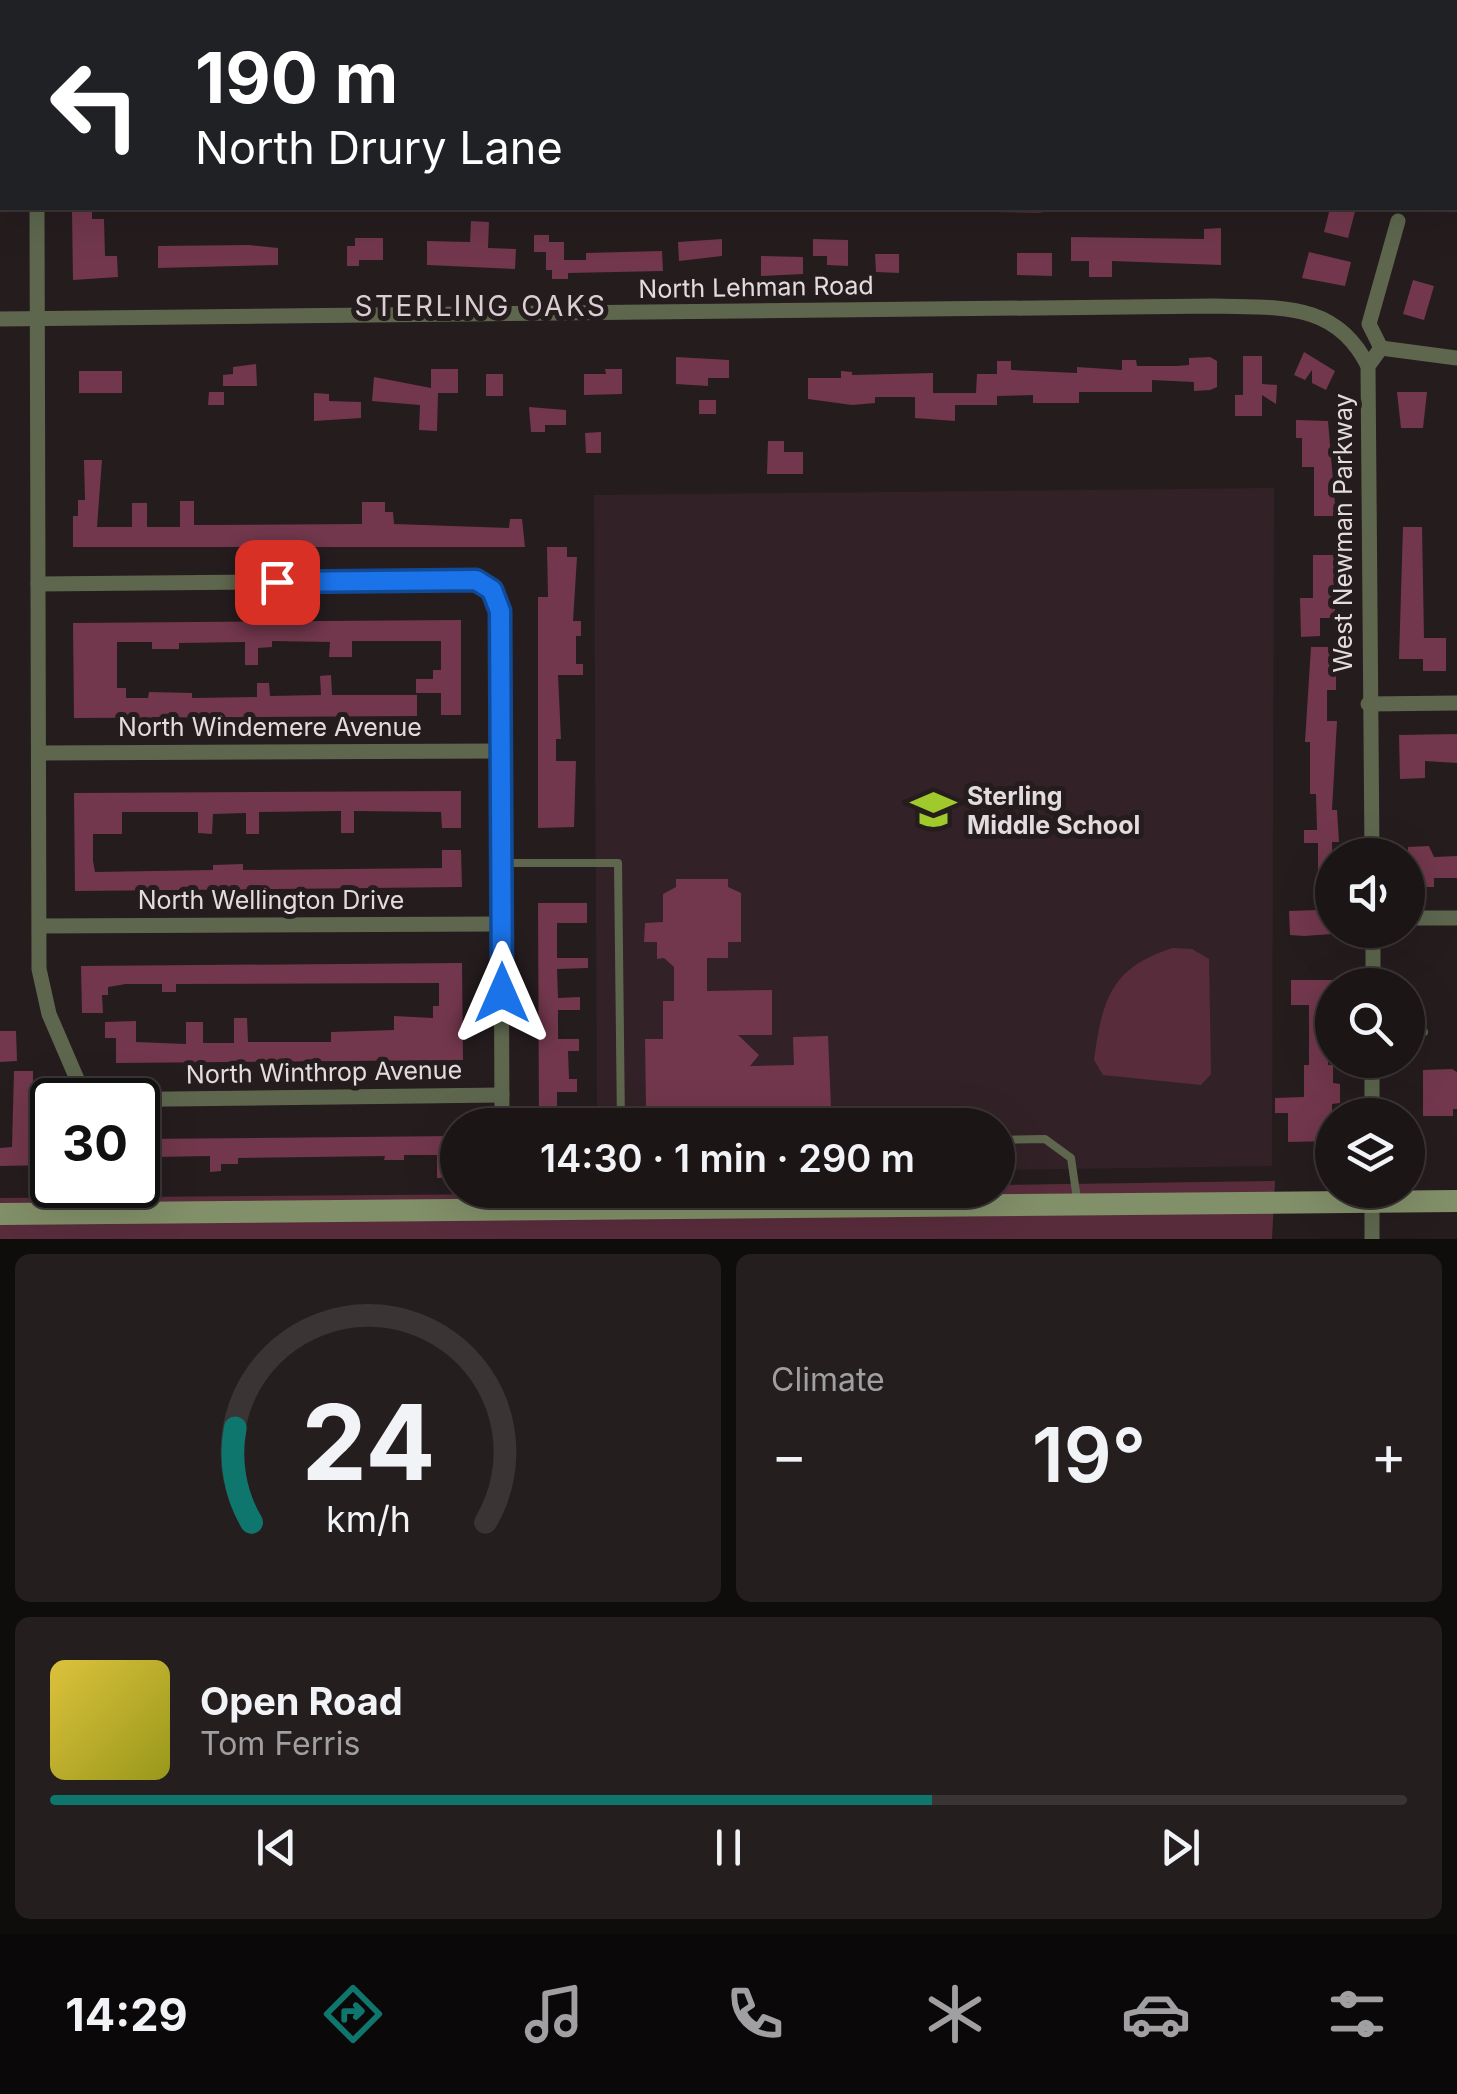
<!DOCTYPE html>
<meta charset="utf-8">
<style>
body{margin:0;font-family:Inter,sans-serif;background:#251e1f;color:#f1f3f6;height:100vh;display:flex;flex-direction:column;font-size:38px;white-space:nowrap}
*{box-sizing:border-box;margin:0}
p{font-size:32px;color:#a09fa1}
.icon{flex:none;width:55px;height:55px;fill:none;stroke:currentColor;stroke-width:2;stroke-linecap:round;stroke-linejoin:round}
.map{position:relative;height:1239px;overflow:hidden}
.panel{display:flex;flex-direction:column;gap:15px;padding:15px;background:#0f0c0c;flex:1}
.panel>*{flex:none}
.guide{position:absolute;left:0px;top:0px;width:1458px;height:210px;box-shadow:0 10px 40px #0002,0 0 0 2px #3a3435;background:#202124;color:#fff;overflow:hidden}
.tools{position:absolute;left:1315px;top:838px;display:grid;gap:20px}
.tools a{display:grid;place-items:center;width:110px;height:110px;border-radius:50%;background:#1c1516;box-shadow:0 10px 40px #0002,0 0 0 2px #3a3435;font-size:50px}
.speed{position:absolute;left:30px;top:1078px;display:flex;gap:20px;font-size:50px;font-weight:700;text-align:center}
.speed>*{display:grid;place-content:center;width:130px;height:130px;border-radius:50%;background:#1c1516;box-shadow:0 10px 40px #0002,0 0 0 2px #3a3435;line-height:1}
.speed .limit{border:5px solid #111;border-radius:15px;background:#fff;color:#111}
.pin{position:absolute;display:grid;place-items:center;width:85px;height:85px;color:#fff;margin:-42px;border-radius:20px;box-shadow:0 5px 15px #0006}
.me{position:absolute;width:110px;margin:-55px;rotate:0deg;stroke-linejoin:round;filter:drop-shadow(0 0 8px #0008)}
.turn{display:flex;align-items:center;gap:35px;height:210px;padding:0 30px;font-size:45px}
.turn .icon{width:130px;height:130px;stroke-width:2.5}
.turn b{display:block;font-size:70px;line-height:85px}
.big{font-size:75px;font-weight:600;line-height:1.1}
.panel .card{flex:1;display:flex;flex-direction:column;justify-content:center;gap:15px;min-width:0;padding:0 35px;border-radius:15px;background:#251e1f}
.panel .dial{align-items:center;gap:0}
.dial svg{height:260px;overflow:visible;fill:none;stroke:#3a3435;stroke-width:7;stroke-linecap:round;text-anchor:middle}
.dial text{fill:#f1f3f6;stroke:none}
.song{display:flex;align-items:center;gap:30px}
.cover{width:120px;height:120px;border-radius:15px;background:linear-gradient(135deg,hsl(50 70% 55%),hsl(60 70% 35%))}
.played{height:10px;border-radius:5px;background:linear-gradient(90deg,#0f766e 65%,#3a3435 65%)}
.keys{display:flex;justify-content:space-around;direction:ltr}
.heat{display:flex;justify-content:space-between;align-items:center;font-size:55px;direction:ltr}
.panel .tiles{flex:1;display:grid;gap:15px;grid-template-columns:1fr 1fr}
.card:last-child{grid-column:span 2}
.trip{position:absolute;left:440px;top:1108px;width:575px;height:100px;border-radius:50px;background:#1c1516;box-shadow:0 10px 40px #0002,0 0 0 2px #3a3435;font-weight:600;line-height:100px;text-align:center}
.dock{display:flex;height:160px;justify-content:space-around;align-items:center;background:#0b0809;color:#a09fa1}
.dock .icon{width:70px;height:70px}
.dock .on{color:#0f766e}
.dock b{font-size:45px;color:#f1f3f6}
.map>svg:first-child{display:block}
</style>
<div class="map">
<svg width="1457" height="1239" viewBox="0 0 1457 1239">
<rect width="100%" height="100%" fill="#251c1e"/>
<path fill="#322227" d="M1274 488 1272 1166 998 1170V1125H597L594 495Z"/>
<g fill="#592c3c">
<path d="M1195 0H1457V167L1455 2Z"/>
<path d="M821 208H1061L1039 213Z"/>
<path d="M1173 948 1192 949 1209 959 1211 1074 1201 1085 1103 1075 1094 1060C1102 1000 1111 967 1173 948Z"/>
<path d="M1275 1181 1272 1239H0V1198L998 1190V1185Z"/>
</g>
<g fill="none" stroke-linecap="round" stroke-linejoin="round">
<g stroke="#aa7c8b" stroke-width="4">
<path d="M1389 0 1391 2"/>
<path d="M1455 90 1457 92"/>
</g>
</g>
<g fill="#72374c">
<path d="M1330 208H1356L1348 238 1324 232Z"/>
<path d="M92 210V219H104L105 256H117L118 277 73 280 72 211Z"/>
<path d="M471 221 489 222 488 248 516 249 515 269 427 265V241L470 242Z"/>
<path d="M1221 228V265L1112 261V277H1089V261H1071V237L1204 239V229Z"/>
<path d="M534 235H549V242H564V260H586V253L662 251 663 271 568 273V279H552V270H546V252H534Z"/>
<path d="M355 238H383V260H359V266H347V246H355Z"/>
<path d="M722 239V256L679 261 678 242Z"/>
<path d="M813 239 848 240V266L827 265V256H813Z"/>
<path d="M249 245 278 248V265L158 268V246Z"/>
<path d="M1309 252 1351 262 1345 286 1302 278Z"/>
<path d="M1017 253H1052V276L1017 275Z"/>
<path d="M875 254H899V273L876 272Z"/>
<path d="M761 256 803 257V274L761 276Z"/>
<path d="M1413 280 1434 286 1424 320 1403 314Z"/>
<path d="M1304 352 1335 371 1326 390 1312 383V370L1305 380 1294 375Z"/>
<path d="M1243 356H1262V384L1277 385 1276 404 1262 395V416H1235V395H1243Z"/>
<path d="M676 357 729 360V378H708V386L676 384Z"/>
<path d="M1210 357 1217 361V387L1210 390 1194 391V382L1152 380V392H1079V403H1033V395L997 396V405H955V421L915 418V397H875V403L852 405 808 399V378H841V371L852 372V375L933 373V393H976L977 374H997V361H1011V370L1077 373V367L1122 370V360H1136L1137 366H1177L1189 365V358Z"/>
<path d="M256 364 257 386H223V375L233 374V367Z"/>
<path d="M431 369H458V393H438L437 431 419 430 420 405 372 401 374 377 431 388Z"/>
<path d="M605 369H622V394L584 395V374H606Z"/>
<rect x="79" y="371" width="43" height="22"/>
<rect x="486" y="374" width="17" height="22"/>
<path d="M209 392H224V405H208Z"/>
<path d="M1397 392H1427L1423 428H1401Z"/>
<path d="M314 393 329 394V401L361 402V418L314 421Z"/>
<rect x="699" y="400" width="17" height="14"/>
<path d="M529 407 566 410V425H545V432H531Z"/>
<path d="M1296 420 1328 421 1336 516H1314V467H1302V438H1296Z"/>
<path d="M601 432V453H586L585 433Z"/>
<path d="M768 441H784V452H803V474H767Z"/>
<path d="M84 460H102L97 527H132V503H147V527H180V501H194V525L362 524V502H385V512H393L394 524 509 528 510 519H522L525 547H73V516H78V500H85Z"/>
<path d="M1403 527H1422L1424 638H1446V671H1423V659H1399Z"/>
<path d="M547 547H567V557H577L573 621H581V636H576V664H583V675H558L561 739H556V761H576L574 827 538 828V597H548Z"/>
<path d="M1313 555H1335V618H1320V636L1301 637 1300 598H1313Z"/>
<path d="M461 620V715H441V693H416V679H433V670H441V641H352V657H329L330 642 272 641V647L258 648V665H245V642L179 643V649H152V642H117V688H126V698H148L149 692 192 693V698L257 697V683H269L270 696 321 695 320 676 331 675 332 695H417V716L74 718 73 623Z"/>
<path d="M1311 647H1336V690H1327V721H1337L1332 810H1337L1339 842H1332V934L1304 936 1290 935 1289 911 1318 910V843H1304V830H1317L1316 794H1310V742H1305Z"/>
<path d="M1457 734V763L1425 761V778L1400 779 1399 735Z"/>
<path d="M461 791V828H442L441 812 354 811V833H341V811L259 812V834H246V813L213 814 212 834 198 833V812H122V834H93V861L95 872 213 870V865L243 864V870L442 868V850H461L462 887 75 891 74 793Z"/>
<path d="M1429 846 1434 857 1457 856V878H1434V887H1419V874L1408 873V847Z"/>
<path d="M676 879H728V887L741 893V942H728V958H707V991L772 990V1035H738L759 1055 750 1066 794 1065 793 1037 828 1036 831 1109 646 1107 645 1039H663V1001H674V967L664 958 657 959V942H644L645 923 663 922V894L676 887Z"/>
<path d="M538 903H587V923H557V958H588V968L557 969 558 998 580 997V1010H558V1039H579V1051H568L569 1079H577V1092H557V1125H539Z"/>
<path d="M462 963 463 1060 116 1063V1038H105V1022L136 1021V1042L186 1044V1022H203V1043H234V1018H247L248 1042H331V1032L394 1030V1016L433 1018V1006H439V983L176 984V992H162V984H126L108 987V995H102L103 1013H82L81 966Z"/>
<path d="M1291 980H1332L1328 1065H1333V1083L1340 1084V1103L1332 1104V1141L1288 1142V1113H1275V1098L1304 1097V1065H1309V1005H1291Z"/>
<path d="M0 1031H16L17 1061 0 1062Z"/>
<path d="M1452 1069 1457 1072V1109H1453V1116H1423V1070Z"/>
<path d="M14 1071H33V1112H44V1137H51L50 1165 0 1166V1148L12 1147Z"/>
<path d="M458 1136V1177L437 1178V1155H404V1160H384L385 1156 238 1158V1164H221V1171L210 1172V1156L153 1157V1181H138V1139Z"/>
</g>
<g fill="none" stroke-linecap="round" stroke-linejoin="round">
<g stroke="#5e674e" stroke-width="8">
<path d="M501 863H618L621 1125"/>
<path d="M1408 1032H1424"/>
<path d="M998 1140 1045 1139 1071 1158 1077 1199"/>
</g>
<g stroke="#5e674e" stroke-width="15">
<path d="M30 0V2"/>
<path d="M735 0V2"/>
<path d="M37 208 39 969 49 1014 86 1100 502 1095"/>
<path d="M0 319 1215 306C1279 308 1336 301 1368 366"/>
<path d="M1381 348 1369 324 1398 221"/>
<path d="M1381 348 1457 358"/>
<path d="M38 584 476 580 491 589 500 611 502 1125"/>
<path d="M1368 704 1457 703"/>
<path d="M39 753 500 751"/>
<path d="M1372 855 1368 366 1381 348"/>
<path d="M1408 918H1457"/>
<path d="M40 926 502 924"/>
<path d="M1373 985V930"/>
<path d="M1372 1115V1060"/>
<path d="M90 1185 92 1213"/>
<path d="M1372 1190V1239"/>
<path d="M501 1211V1190"/>
</g>
<path stroke="#829069" stroke-width="22" d="M0 1214 1457 1201"/>
</g>
<g fill="none" stroke-linecap="round" stroke-linejoin="round">
<defs>
<path id="route" d="M277 582 476 580 492 590 500 611 502 993"/>
</defs>
<use href="#route" stroke="#114b97" stroke-width="25"/>
<use href="#route" stroke="#1a73e8" stroke-width="18"/>
</g>
<defs>
<symbol id="school-bare" viewBox="-9 -9 18 18"><path d="M0-5L7-2L0 1L-7-2ZM-4 1L0 2.5L4 1V4Q0 6-4 4Z" fill="#a0ca2c" stroke="#251c1e" stroke-width="2.5" paint-order="stroke"/></symbol>
</defs>
<g fill-rule="evenodd">
<use href="#school-bare" x="902" y="778" width="63" height="63"/>
</g>
<g text-anchor="middle" dominant-baseline="central" stroke-width="10" stroke-linejoin="round" paint-order="stroke">
<g font-size="25" fill="#e3dcde" stroke="#251c1e">
<text transform="translate(756 287) rotate(-1)">North Lehman Road</text>
<text transform="translate(1343 533) rotate(-90)">West Newman Parkway</text>
<text x="270" y="727">North Windemere Avenue</text>
<text x="271" y="900">North Wellington Drive</text>
<text transform="translate(324 1072) rotate(-1)">North Winthrop Avenue</text>
</g>
<g font-size="25" font-weight="bold" fill="#e3dcde" stroke="#251c1e" text-anchor="start">
<text x="967" y="796">Sterling<tspan x="967" dy="29">Middle School</tspan></text>
</g>
<g font-size="28" letter-spacing="2.5" fill="#dbced2" stroke="#251c1e">
<text x="481" y="306">STERLING OAKS</text>
</g>
</g>
</svg>
<div class="tools">
<a><svg class="icon" aria-label="sound" viewBox="0 0 24 24"><path d="M4 9h4l5-4v14l-5-4H4zM17 9q2 3 0 6"/></svg></a>
<a><svg class="icon" aria-label="search" viewBox="0 0 24 24"><circle cx="10" cy="10" r="6"/><path d="M15 15l6 6"/></svg></a>
<a><svg class="icon" aria-label="layers" viewBox="0 0 24 24"><path d="M12 4l9 5-9 5-9-5zM3 14l9 5 9-5"/></svg></a>
</div>
<div class="speed"><div class="limit">30</div></div>
<div class="pin" style="left:277px;top:582px;background:#d93025"><svg class="icon" aria-label="arrive" viewBox="0 0 24 24"><path d="M6 21V4h12l-3 4 3 4H6"/></svg></div>
<svg class="me" style="left:502px;top:993px" viewBox="-20 -20 40 40"><path d="M0-17L14 15 0 8-14 15z" fill="#1a73e8" stroke="#fff" stroke-width="4"/></svg>
<div class="trip">14:30 · 1 min · 290 m</div>
<div class="guide">
<div class="turn"><svg class="icon" aria-label="left" viewBox="0 0 24 24"><path d="M17 20v-9H6M10 6l-5 5 5 5"/></svg><div><b>190 m</b>North Drury Lane</div></div>
</div>
</div>
<section class="panel">
<div class="tiles">
<div class="card dial"><svg viewBox="0 0 100 80">
<path d="M14 69A42 42 0 1 1 86 69"/>
<path d="M14 69A42 42 0 0 1 9 40" stroke="#0f766e"/>
<text x="50" y="56" font-size="32" font-weight="700">24</text>
<text x="50" y="72" font-size="11">km/h</text>
</svg></div>
<div class="card"><p>Climate</p>
<div class="heat"><a>−</a><b class="big">19°</b><a>+</a></div>
</div>
<div class="card">
<div class="song"><i class="cover"></i><div><b>Open Road</b><p>Tom Ferris</p></div></div>
<div class="played"></div>
<div class="keys"><svg class="icon" aria-label="previous" viewBox="0 0 24 24"><path d="M18 5L8 12l10 7zM5 5v14"/></svg><svg class="icon" aria-label="pause" viewBox="0 0 24 24"><path d="M8 5v14M16 5v14"/></svg><svg class="icon" aria-label="next" viewBox="0 0 24 24"><path d="M6 5l10 7-10 7zM19 5v14"/></svg></div>
</div>
</div>
</section>
<nav class="dock">
<b>14:29</b>
<svg class="icon on" aria-label="directions" viewBox="0 0 24 24"><path d="M12 3l9 9-9 9-9-9zM9 14v-3h6M13 9l2 2-2 2"/></svg>
<svg class="icon" aria-label="music" viewBox="0 0 24 24"><path d="M9 18V5l10-2v13"/><circle cx="6" cy="18" r="3"/><circle cx="16" cy="16" r="3"/></svg>
<svg class="icon" aria-label="phone" viewBox="0 0 24 24"><path d="M5 4h4l2 5-3 2q2 4 5 5l2-3 5 2v4C11 20 4 13 5 4z"/></svg>
<svg class="icon" aria-label="climate" viewBox="0 0 24 24"><path d="M12 3v18M4 7l16 10M4 17L20 7"/></svg>
<svg class="icon" aria-label="car" viewBox="0 0 24 24"><path d="M5 17H2v-5l4-1 3-4h7l3 4 3 1v5h-3M9 17h6M6 11h13"/><circle cx="7" cy="17" r="2"/><circle cx="17" cy="17" r="2"/></svg>
<svg class="icon" aria-label="filters" viewBox="0 0 24 24"><path d="M4 7h16M4 17h16"/><circle cx="9" cy="7" r="2"/><circle cx="15" cy="17" r="2"/></svg>
</nav>
